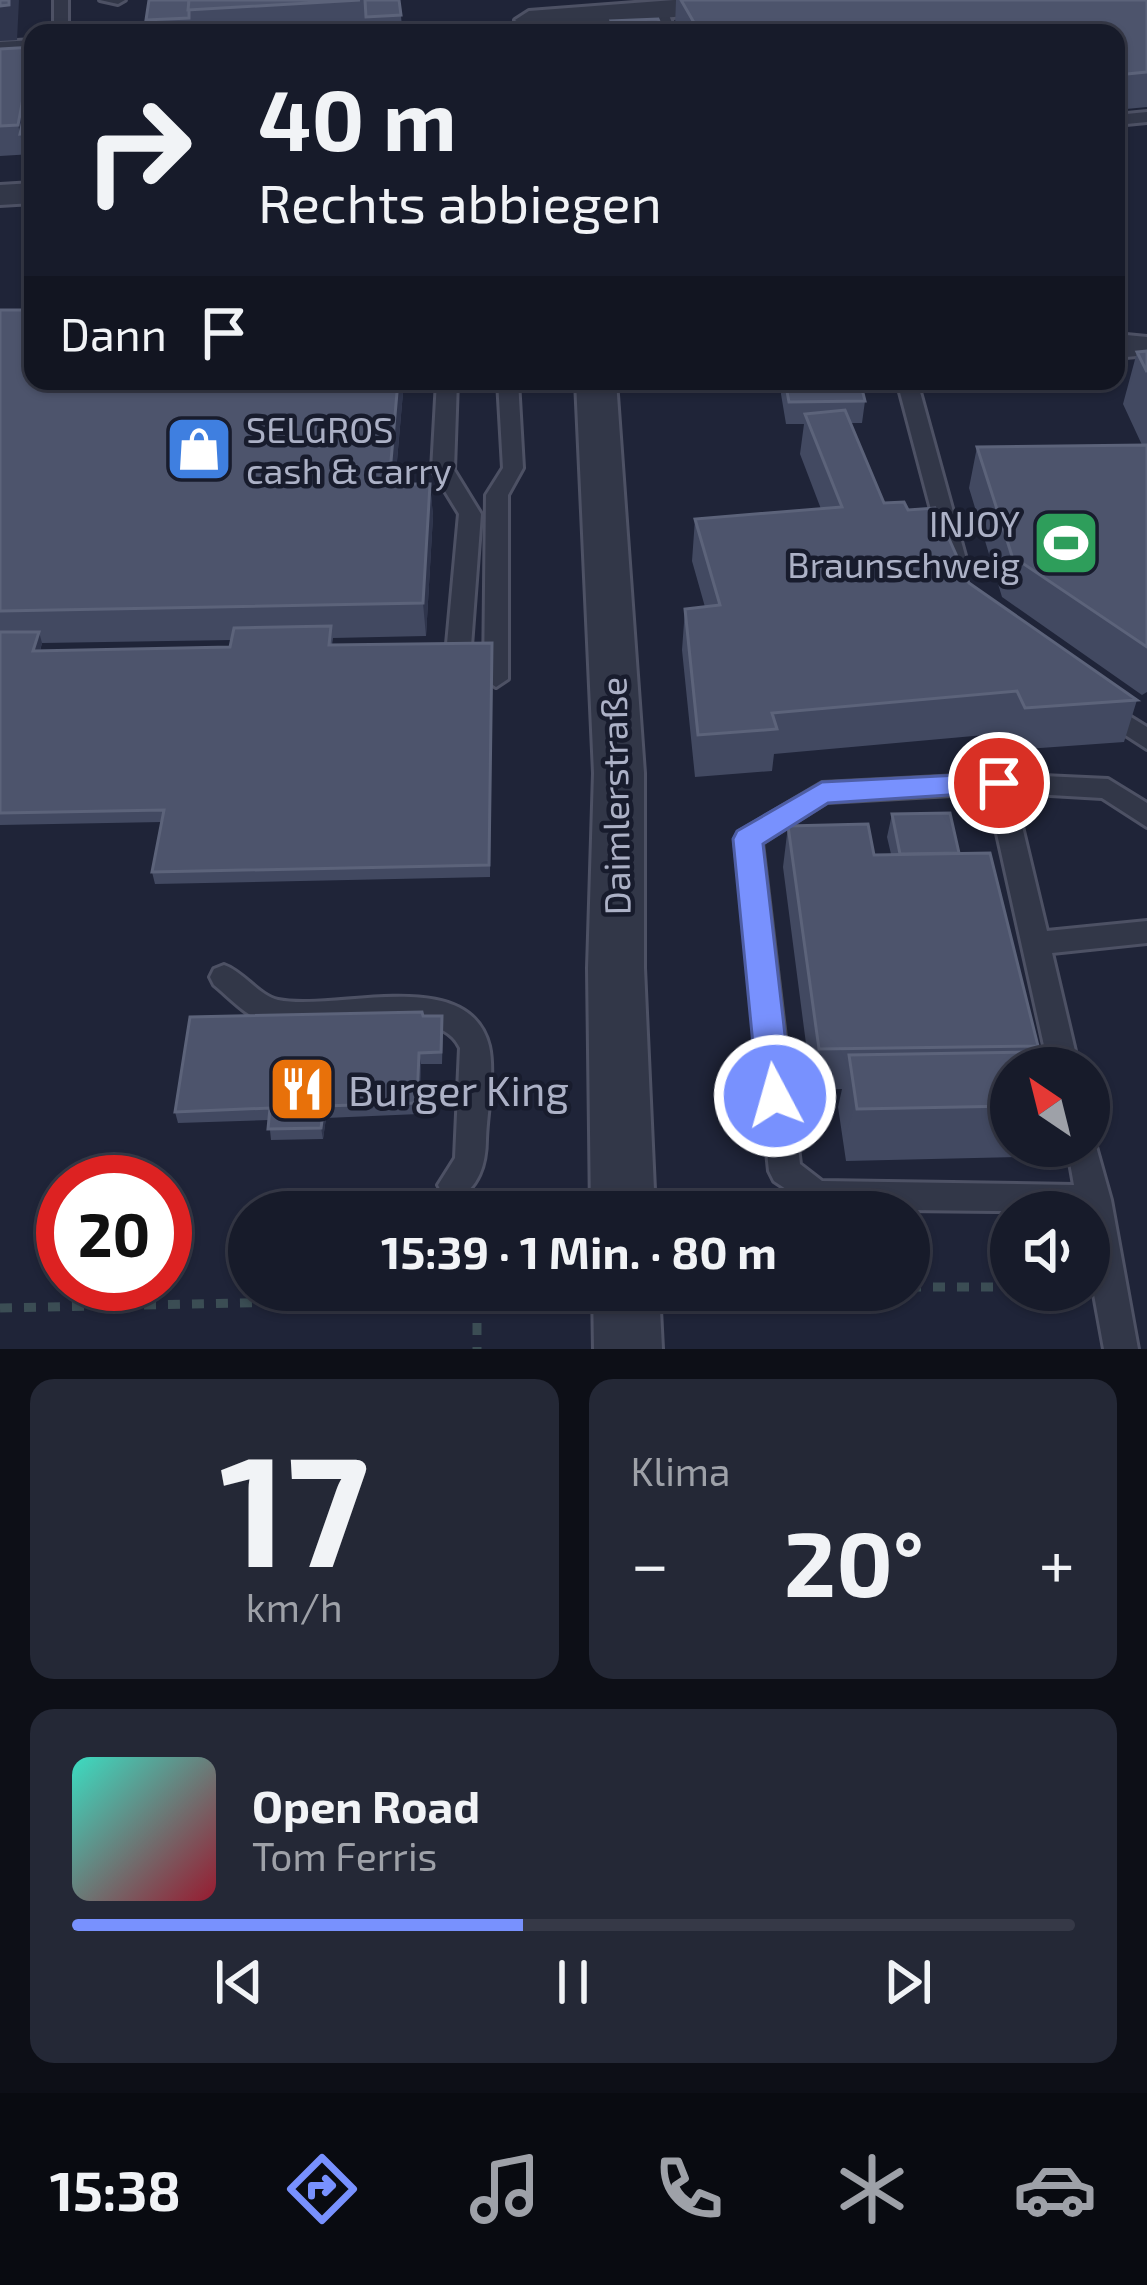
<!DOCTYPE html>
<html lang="de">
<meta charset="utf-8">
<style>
body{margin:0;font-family:"Exo 2",sans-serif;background:#242836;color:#f1f3f6;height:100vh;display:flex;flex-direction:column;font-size:45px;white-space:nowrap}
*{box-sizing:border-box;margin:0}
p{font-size:39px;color:#9ea1a8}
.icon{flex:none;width:66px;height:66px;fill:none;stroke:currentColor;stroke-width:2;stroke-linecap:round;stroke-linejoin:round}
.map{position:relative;height:1349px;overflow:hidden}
.details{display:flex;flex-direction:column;gap:30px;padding:30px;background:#0d0f17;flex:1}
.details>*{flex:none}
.top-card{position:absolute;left:24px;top:24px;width:1101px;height:366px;border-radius:24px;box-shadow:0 3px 9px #0004,0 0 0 3px #363947;background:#171b2a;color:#f1f3f6;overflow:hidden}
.needle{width:78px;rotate:325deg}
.buttons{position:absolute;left:990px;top:1047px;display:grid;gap:24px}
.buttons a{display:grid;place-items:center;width:120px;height:120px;border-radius:50%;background:#171b2a;box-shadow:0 3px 9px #0004,0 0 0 3px #363947;font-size:60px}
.speed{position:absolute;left:36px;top:1155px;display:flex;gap:24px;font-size:60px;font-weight:700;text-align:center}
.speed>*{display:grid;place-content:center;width:156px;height:156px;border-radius:50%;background:#171b2a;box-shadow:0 3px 9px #0004,0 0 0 3px #363947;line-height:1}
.speed .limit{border:18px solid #d22;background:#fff;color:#111}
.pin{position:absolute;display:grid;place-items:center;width:102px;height:102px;color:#fff;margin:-51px;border:6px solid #fff;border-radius:50%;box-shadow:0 3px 12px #0007}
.me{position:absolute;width:132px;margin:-66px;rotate:354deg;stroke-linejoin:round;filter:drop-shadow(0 0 9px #0008)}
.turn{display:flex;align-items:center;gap:42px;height:252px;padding:0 36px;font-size:54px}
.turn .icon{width:156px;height:156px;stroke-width:2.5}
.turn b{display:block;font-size:84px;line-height:102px}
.then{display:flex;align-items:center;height:114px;padding:0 36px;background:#0003;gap:24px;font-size:45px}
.big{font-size:90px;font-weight:700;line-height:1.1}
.details .tile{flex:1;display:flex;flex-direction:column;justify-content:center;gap:18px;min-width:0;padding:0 42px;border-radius:24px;background:#242836}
.details .dial{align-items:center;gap:0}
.dial b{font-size:156px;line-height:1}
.song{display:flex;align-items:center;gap:36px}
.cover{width:144px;height:144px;border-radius:18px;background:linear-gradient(135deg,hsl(170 70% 55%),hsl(350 70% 35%))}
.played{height:12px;border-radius:6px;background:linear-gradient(90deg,#7891fe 45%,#363947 45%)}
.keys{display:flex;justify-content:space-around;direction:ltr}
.heat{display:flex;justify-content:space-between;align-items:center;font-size:66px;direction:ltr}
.details .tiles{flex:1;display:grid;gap:30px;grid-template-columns:1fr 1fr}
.tile:last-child{grid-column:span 2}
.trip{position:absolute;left:228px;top:1191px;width:702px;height:120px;border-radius:60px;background:#171b2a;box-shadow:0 3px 9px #0004,0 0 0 3px #363947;font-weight:700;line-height:120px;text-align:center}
.tabs{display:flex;height:192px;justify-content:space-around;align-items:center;background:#090b11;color:#9ea1a8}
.tabs .icon{width:84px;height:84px}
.tabs .active{color:#7891fe}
.tabs b{font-size:54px;color:#f1f3f6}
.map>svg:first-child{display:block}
</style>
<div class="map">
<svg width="1147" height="1349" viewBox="0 0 1147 1349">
<rect width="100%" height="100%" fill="#1f2438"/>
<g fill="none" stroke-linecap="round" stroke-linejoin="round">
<defs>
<g id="lane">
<rect x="54" y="0" width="14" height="33"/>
<path d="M100 0H125L118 4Z"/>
<path d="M660 6 667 10 676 33H662L653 10Z"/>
<path d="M33 40V48L0 50V42Z"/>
<path d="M1147 112V122L1116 125V115Z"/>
<path d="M437 381H457L454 470 481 514 471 646 446 674 438 676 426 668 447 644 459 514 432 470Z"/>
<path d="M498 381H518L523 468 508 495V679L496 687 484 679 486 495 503 468Z"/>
<path d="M897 381H917L969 570 966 575H950L947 570Z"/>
<path d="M1105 701 1147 727V749L1096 716 1093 710 1096 704Z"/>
<path d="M999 774 1108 779 1147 803V827L1102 798 1014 793 1047 931 1147 921V943L1052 953 1079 1068H1049L988 793 827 802 762 843 800 1164 822 1181 1074 1185 1067 1146H1089V1135L1093 1136 1111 1200 1138 1349H1104L1089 1267V1212L816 1209 774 1181 769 1171 735 839 739 832 822 783Z"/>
<path d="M224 965C244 972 259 996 278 1000 335 1012 469 964 489 1046 495 1073 487 1111 486 1139 486 1163 479 1190 454 1199L443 1195 438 1185 455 1158 460 1048C436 996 315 1036 267 1023 248 1018 229 997 214 985L210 977 214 969Z"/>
</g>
<g id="street">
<path d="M674 0H796L782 8 529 29 515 20 529 11Z"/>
<path d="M33 183V203L0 205V185Z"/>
<path d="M1116 334 1147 337V355L1116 358Z"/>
<path d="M576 381H616L644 773V968L655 1212H591L588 968 594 773Z"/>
<path d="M593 1290H659L662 1349H594Z"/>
</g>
</defs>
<use href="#lane" stroke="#4d5164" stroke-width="6"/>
<use href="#street" stroke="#4d5164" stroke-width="6"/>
<g stroke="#3b4d54" stroke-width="9" stroke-dasharray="12 12" stroke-linecap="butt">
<path d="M909 1287H1011"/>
<path d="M675 1294 836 1290"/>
<path d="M477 1299V1349"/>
<path d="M0 1308 576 1296"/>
</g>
<use href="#lane" fill="#323748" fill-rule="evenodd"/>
<use href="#street" fill="#323748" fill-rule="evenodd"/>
</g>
<g fill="#424961" fill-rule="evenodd">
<path d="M149 0H399L402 25 264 33H148L146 20Z"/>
<path d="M676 0H1147V107L1116 110V33H679L675 27Z"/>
<path d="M33 47V154L0 156V49Z"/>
<path d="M0 310 404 381 395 484H430L433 516 426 636 333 638 332 645 492 643 490 877 155 884 152 872 162 822 0 825ZM232 640 230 647 40 651 42 643Z"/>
<path d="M1147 351V692L1142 695 1002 597 969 488 977 447 1142 445 1123 404 1137 352Z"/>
<path d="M782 381H860L865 401 862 423H850L884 503 908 510 969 583 1137 700 1124 742 1014 750 1007 733 774 754 772 771 695 777 682 650 685 609 705 607 692 561 695 519 821 509 800 454 804 424H786L781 394Z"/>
<path d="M892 814 959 853 1038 1046 1031 1068H1011V1146H1025L1021 1157 846 1161 838 1107 842 1089 812 1090 783 867 788 826 874 855 891 854 887 837Z"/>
<path d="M443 1028 442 1064H421L419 1114 326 1118 323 1139 271 1140 269 1120 178 1123 175 1112Z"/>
</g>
<g fill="#2f354c">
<path d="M9 0H19L17 40 0 41V6Z"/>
<path d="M24 93 31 122 20 134 25 154 18 125Z"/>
<path d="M398 381H404L392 517 389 484Z"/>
<path d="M430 484 433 516 426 636 423 603Z"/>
<path d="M39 632 42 643 36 663 33 651Z"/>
<path d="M419 1053 421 1064 419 1114 417 1103Z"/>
<path d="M324 1106 326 1118 323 1139 321 1128Z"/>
</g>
<g fill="#4d546c" stroke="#5c637a" stroke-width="3">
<path d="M0 0H9V5L0 6Z"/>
<path d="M149 0H189V18L146 20Z"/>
<path d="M189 0H360L188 10Z"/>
<path d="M365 0H399L401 15 366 17Z"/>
<path d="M681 0H1147V72L1116 75V33H700Z"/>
<path d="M658 19 664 33H615L611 21Z"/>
<path d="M33 47V92L24 93 18 125 0 126V49Z"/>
<path d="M33 101V133L20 134 27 102Z"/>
<path d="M0 310H33V381H398L389 484H430L423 603 0 611Z"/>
<path d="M1147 351V372L1137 352Z"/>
<path d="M785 381H860L865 401 789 402Z"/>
<path d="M845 410 884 503 904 502 908 510 935 508 969 583 1137 700 1025 708 1017 691 772 713 777 729 698 735 685 609 720 605 695 519 842 507 805 414Z"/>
<path d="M1147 445V647L1012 556 977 447Z"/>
<path d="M331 626 329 645 492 643 489 865 152 872 164 810 0 813V632H39L33 651 230 647 234 628Z"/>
<path d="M950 813 959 853 900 854 892 814Z"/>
<path d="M868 824 874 855 990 853 1038 1046 819 1049 788 826Z"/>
<path d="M422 1012 423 1016H442L441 1052 419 1053 417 1103 324 1106 321 1128 268 1129 270 1108 175 1112 190 1017Z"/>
<path d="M1026 1052 1030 1068H1011V1106L857 1109 849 1055Z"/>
</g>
<path fill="#7891fe" stroke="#4e5ea5" stroke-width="3" d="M999 773 1009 776 1013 783 1009 791 828 803 763 844 792 1096 787 1107 775 1111 763 1107 758 1096 733 839 737 831 822 782Z"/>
<defs>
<symbol id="shop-square" viewBox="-11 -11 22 22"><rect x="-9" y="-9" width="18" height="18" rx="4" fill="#3f7fe0" stroke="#181c2d"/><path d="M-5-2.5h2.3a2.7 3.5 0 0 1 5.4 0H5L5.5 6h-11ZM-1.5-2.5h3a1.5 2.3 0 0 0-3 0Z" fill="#fff"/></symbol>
<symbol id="stadium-square" viewBox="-11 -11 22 22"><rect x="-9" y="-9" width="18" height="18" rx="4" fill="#2e9e5b" stroke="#181c2d"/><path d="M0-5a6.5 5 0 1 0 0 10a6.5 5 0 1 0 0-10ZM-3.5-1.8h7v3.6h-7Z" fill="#fff"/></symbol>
<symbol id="restaurant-square" viewBox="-11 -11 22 22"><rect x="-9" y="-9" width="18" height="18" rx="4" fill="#e8710a" stroke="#181c2d"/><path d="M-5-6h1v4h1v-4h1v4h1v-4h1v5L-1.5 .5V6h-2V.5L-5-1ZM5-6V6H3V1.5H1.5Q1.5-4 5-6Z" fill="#fff"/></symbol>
</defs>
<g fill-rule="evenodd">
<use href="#shop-square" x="161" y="411" width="76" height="76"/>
<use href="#stadium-square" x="1028" y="505" width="76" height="76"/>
<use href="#restaurant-square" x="264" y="1051" width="76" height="76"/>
</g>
<g text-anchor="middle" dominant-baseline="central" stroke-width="9" stroke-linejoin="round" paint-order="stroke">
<g font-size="36" fill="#acb1c6" stroke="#181c2d" text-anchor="start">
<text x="246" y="428">SELGROS<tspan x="246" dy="41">cash &amp; carry</tspan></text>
<text x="1020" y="522" text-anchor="end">INJOY<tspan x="1020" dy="41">Braunschweig</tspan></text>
</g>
<g font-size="36" fill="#acb1c6" stroke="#181c2d">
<text transform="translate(614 796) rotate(-91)">Daimlerstraße</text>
</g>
<g font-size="42" fill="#acb1c6" stroke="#181c2d" text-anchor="start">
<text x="348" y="1089">Burger King</text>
</g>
</g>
</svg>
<div class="buttons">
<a><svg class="needle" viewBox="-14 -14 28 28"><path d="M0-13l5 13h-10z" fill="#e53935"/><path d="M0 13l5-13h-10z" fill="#9ea1a8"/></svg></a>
<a><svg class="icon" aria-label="sound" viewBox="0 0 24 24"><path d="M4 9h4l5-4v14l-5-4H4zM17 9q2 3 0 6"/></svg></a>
</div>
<div class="speed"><div class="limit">20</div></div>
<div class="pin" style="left:999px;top:783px;background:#d93025"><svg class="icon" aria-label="arrive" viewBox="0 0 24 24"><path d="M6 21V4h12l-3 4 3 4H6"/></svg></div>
<svg class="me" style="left:775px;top:1096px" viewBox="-20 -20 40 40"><circle r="17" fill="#7891fe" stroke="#fff" stroke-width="3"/><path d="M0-11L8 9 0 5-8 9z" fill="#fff"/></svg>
<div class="trip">15:39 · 1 Min. · 80 m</div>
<div class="top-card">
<div class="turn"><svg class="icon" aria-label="right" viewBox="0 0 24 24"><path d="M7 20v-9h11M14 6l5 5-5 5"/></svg><div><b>40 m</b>Rechts abbiegen</div></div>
<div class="then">Dann<svg class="icon" aria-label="arrive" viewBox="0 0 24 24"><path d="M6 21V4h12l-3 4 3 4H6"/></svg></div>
</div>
</div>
<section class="details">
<div class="tiles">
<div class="tile dial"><b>17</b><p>km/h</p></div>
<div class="tile"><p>Klima</p>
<div class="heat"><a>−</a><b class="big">20°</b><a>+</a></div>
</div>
<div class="tile">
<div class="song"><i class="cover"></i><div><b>Open Road</b><p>Tom Ferris</p></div></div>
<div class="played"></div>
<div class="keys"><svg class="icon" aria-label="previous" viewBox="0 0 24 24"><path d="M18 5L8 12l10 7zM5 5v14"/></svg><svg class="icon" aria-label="pause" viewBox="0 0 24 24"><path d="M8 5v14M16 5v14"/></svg><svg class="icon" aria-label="next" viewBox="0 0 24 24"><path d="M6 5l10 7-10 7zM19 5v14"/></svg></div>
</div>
</div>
</section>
<nav class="tabs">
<b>15:38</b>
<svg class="icon active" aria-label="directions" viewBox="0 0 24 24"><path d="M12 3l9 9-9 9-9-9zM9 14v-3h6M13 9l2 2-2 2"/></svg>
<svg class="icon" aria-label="music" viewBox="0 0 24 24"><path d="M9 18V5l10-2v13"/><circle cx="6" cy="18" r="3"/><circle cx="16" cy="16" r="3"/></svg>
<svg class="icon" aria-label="phone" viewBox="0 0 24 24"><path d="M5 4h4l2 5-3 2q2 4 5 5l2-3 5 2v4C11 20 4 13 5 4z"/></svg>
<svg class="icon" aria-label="climate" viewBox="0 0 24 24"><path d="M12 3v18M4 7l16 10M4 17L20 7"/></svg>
<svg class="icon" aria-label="car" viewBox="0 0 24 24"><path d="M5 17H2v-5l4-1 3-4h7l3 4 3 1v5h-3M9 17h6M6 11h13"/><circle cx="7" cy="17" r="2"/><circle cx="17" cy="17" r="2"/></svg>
</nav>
